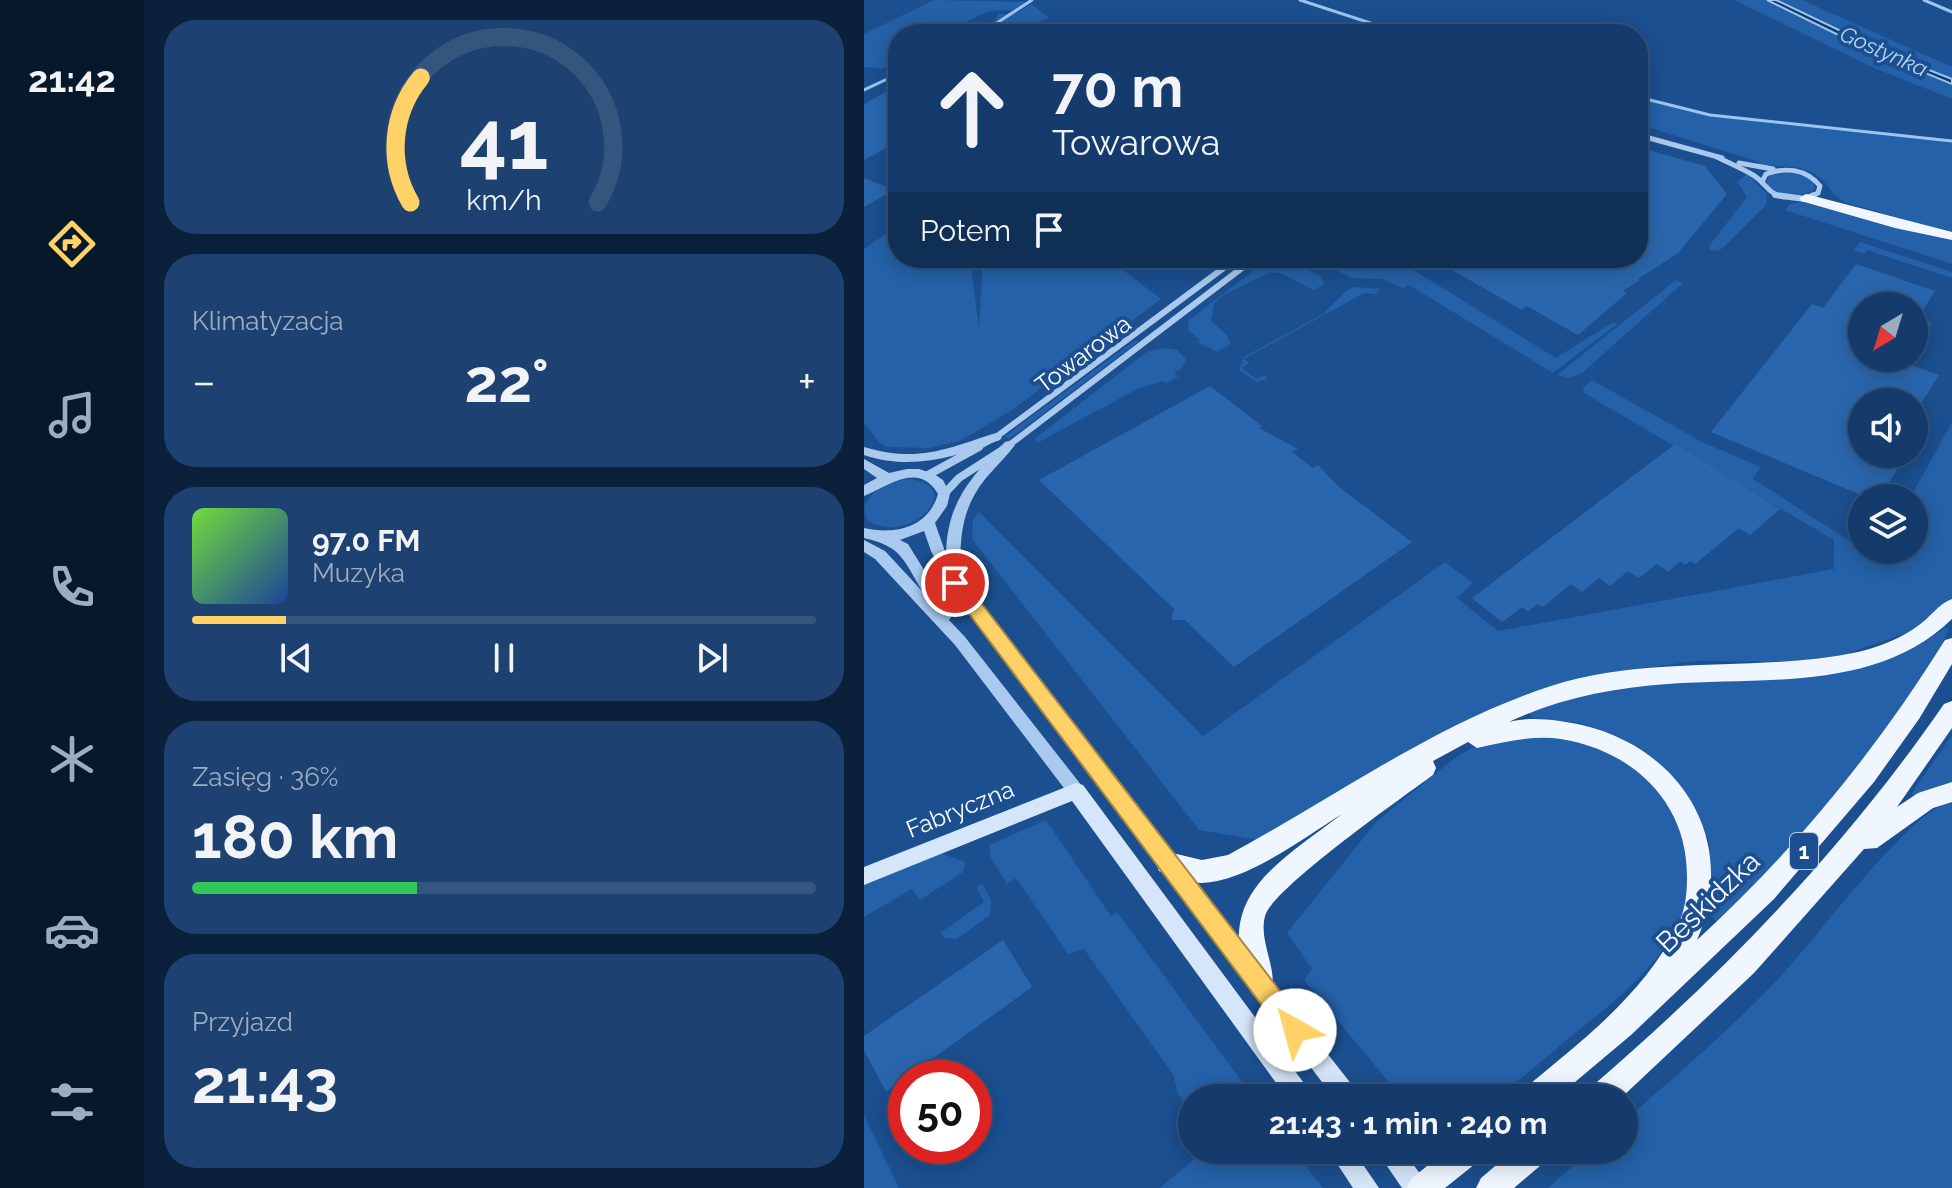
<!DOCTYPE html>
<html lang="pl">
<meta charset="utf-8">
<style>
body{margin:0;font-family:Raleway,sans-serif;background:#1d4271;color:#f1f3f6;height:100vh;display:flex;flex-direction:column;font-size:30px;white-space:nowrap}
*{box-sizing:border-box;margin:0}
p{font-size:26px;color:#9dadc1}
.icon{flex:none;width:44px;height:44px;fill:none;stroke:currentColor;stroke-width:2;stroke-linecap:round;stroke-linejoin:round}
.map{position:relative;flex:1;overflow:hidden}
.side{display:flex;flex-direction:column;gap:20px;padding:20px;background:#0b203b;width:720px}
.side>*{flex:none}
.hud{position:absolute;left:24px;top:24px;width:760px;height:244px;border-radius:32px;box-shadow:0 4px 20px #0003,0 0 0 2px #33557e;background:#143b6b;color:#f1f3f6;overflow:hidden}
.needle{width:52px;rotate:218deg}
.tools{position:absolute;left:984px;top:292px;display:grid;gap:16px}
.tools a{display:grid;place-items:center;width:80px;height:80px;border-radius:50%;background:#143b6b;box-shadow:0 4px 20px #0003,0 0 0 2px #33557e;font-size:40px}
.speed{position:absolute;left:24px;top:1060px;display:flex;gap:16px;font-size:40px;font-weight:700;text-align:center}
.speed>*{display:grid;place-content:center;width:104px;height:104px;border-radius:50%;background:#143b6b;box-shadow:0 4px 20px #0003,0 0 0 2px #33557e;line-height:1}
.speed .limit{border:12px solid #d22;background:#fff;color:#111}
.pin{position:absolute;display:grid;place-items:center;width:68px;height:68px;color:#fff;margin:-34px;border:4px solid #fff;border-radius:50%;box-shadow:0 2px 8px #0007}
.me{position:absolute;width:88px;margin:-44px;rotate:322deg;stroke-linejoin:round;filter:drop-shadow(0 0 6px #0008)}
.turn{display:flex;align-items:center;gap:28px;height:168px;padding:0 32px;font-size:36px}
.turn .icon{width:104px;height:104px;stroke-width:2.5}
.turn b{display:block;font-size:56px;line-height:68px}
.then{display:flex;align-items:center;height:76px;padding:0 32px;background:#0003;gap:16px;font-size:30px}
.big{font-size:60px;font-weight:700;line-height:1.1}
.side .card{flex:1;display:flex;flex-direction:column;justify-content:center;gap:12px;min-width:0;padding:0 28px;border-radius:32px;background:#1d4271}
.side .dial{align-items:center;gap:0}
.dial svg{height:208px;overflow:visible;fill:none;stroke:#33557e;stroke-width:7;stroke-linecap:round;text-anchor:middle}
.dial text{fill:#f1f3f6;stroke:none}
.song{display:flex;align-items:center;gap:24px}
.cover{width:96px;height:96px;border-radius:12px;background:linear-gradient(135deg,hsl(100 70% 55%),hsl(220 70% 35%))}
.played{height:8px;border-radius:4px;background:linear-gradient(90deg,#ffd166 15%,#33557e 15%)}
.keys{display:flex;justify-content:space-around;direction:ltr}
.heat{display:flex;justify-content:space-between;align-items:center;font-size:44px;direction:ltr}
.charge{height:12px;border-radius:6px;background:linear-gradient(90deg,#34c759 36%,#33557e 0)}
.trip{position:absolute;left:314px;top:1084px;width:460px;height:80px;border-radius:40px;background:#143b6b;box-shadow:0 4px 20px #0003,0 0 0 2px #33557e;font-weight:700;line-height:80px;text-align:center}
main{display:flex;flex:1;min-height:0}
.dock{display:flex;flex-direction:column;width:144px;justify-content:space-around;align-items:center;background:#08182b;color:#9dadc1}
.dock .icon{width:56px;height:56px}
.dock .active{color:#ffd166}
.dock b{font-size:36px;color:#f1f3f6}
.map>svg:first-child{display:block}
</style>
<main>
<nav class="dock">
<b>21:42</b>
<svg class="icon active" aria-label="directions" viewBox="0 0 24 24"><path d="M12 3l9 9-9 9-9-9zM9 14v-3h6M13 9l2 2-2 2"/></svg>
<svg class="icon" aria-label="music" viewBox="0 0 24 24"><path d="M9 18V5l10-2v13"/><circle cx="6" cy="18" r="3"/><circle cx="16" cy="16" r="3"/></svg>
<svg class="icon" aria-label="phone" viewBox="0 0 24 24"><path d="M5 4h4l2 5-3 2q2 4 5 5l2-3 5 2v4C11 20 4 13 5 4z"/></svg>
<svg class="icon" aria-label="climate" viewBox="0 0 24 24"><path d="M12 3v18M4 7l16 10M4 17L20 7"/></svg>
<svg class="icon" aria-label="car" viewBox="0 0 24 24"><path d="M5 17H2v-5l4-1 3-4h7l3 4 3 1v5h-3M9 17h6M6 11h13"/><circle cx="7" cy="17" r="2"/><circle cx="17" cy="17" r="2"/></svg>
<svg class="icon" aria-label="filters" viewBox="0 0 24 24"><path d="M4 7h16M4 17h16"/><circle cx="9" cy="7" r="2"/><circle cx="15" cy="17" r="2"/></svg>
</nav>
<section class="side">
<div class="card dial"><svg viewBox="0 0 100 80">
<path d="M14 69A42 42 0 1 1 86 69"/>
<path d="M14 69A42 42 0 0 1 18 21" stroke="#ffd166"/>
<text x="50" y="56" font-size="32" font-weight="700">41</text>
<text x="50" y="72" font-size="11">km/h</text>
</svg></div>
<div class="card"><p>Klimatyzacja</p>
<div class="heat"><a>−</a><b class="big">22°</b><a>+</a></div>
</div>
<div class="card">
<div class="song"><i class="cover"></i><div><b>97.0 FM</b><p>Muzyka</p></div></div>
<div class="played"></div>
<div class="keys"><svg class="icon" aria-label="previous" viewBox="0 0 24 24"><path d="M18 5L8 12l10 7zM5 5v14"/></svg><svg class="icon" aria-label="pause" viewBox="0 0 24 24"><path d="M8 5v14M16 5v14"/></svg><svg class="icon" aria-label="next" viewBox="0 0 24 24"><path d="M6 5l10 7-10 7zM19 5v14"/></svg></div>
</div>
<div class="card"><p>Zasięg · 36%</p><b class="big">180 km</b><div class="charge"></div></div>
<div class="card"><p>Przyjazd</p><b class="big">21:43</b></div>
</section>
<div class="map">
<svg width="1088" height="1188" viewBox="0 0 1088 1188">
<rect width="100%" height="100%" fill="#1b4f8f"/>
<g fill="#2461a8">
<path d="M70 0 165 2 148 10 125 11 78 34H34V62L17 69 0 67V34Z"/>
<path d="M870 0H903L1001 48 1088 84V99L1010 68Z"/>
<path d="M912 0H938L1088 67V79L1027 55Z"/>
<path d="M167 4 185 18 146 34H107L128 24 135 14H151Z"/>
<path d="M774 98 846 115 1088 141V233L983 203C965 194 968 188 956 178 938 162 915 168 893 165L895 162 774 124Z"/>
<path d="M925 172 940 175 950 182V190C936 200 912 197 902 182L906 175Z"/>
<path d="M883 174 903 194 902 205 859 248 853 251 846 250 845 246 883 197 873 182Z"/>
<path d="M942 201 1088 239V264L921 210 926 204Z"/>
<path d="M34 225V258H106L115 329 119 258H230L237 264 250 263 297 299 148 410 96 441 64 448 24 447 15 442 0 423V249Z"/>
<path d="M996 242 1088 272V278L1003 250 1000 254 990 250Z"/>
<path d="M451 258H530L692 358 749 322 753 324 689 373 545 285 539 288 518 279 487 278Z"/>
<path d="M409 265 427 269 432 265 455 275 461 284 450 290 416 273 407 272 359 295 350 303 347 321 363 335 367 344 353 352 333 342 336 340 324 330 325 320 392 269Z"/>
<path d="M812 280 819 283 718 373 705 378 693 375Z"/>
<path d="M491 287 515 289 512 294 500 293 380 359 385 363 378 368 392 379 401 375 403 379 393 382 375 370 380 357 459 314 482 291Z"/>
<path d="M270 341H275L145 439 141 436Z"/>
<path d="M302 348 313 350 322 359 319 367 310 373 314 377 303 383 299 381 275 388 175 442 170 439 284 351Z"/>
<path d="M728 380 838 442 897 467 889 479 992 545 998 540V550H1050V498H1046L1088 422V598L1076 612 1045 632 976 656 930 662 832 661 750 672 660 696 395 840 335 830 108 539 109 520 115 512 339 736 581 562 609 583 593 598 634 631 970 569V540L720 393 719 388Z"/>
<path d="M45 479C59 481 68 483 71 498 62 524 26 536 3 520L0 506C9 488 26 482 45 479Z"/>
<path d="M1082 627 1085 629C1073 659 1052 685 1033 712 980 788 921 857 854 922L842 912 845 840 811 778 760 740 717 723 669 718 663 710C713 697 761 684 812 680 905 672 1003 689 1082 627Z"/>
<path d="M660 732C682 735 713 734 732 744 805 781 853 854 809 933 786 975 743 1008 706 1037 693 1048 641 1094 630 1098 616 1102 557 1098 538 1098L440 980 448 969 423 933 513 821 591 758 613 745Z"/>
<path d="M1088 735V785L1049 797 1048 793Z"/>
<path d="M1088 800V1188H684L727 1150H760V1121C814 1074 869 1027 918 975 955 935 1042 815 1088 800Z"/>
<path d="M182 820 247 916 253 912 390 1098H328V1115L313 1092 310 1076 220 949 204 954 152 878 143 884 127 859 125 845Z"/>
<path d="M76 853 101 862 99 872 56 900 48 889 0 917V882Z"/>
<path d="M118 883 127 900 126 915 93 939 80 938 77 932 80 930 120 902 112 887Z"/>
<path d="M0 1115 35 1188H0Z"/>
<path d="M341 1150H429L459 1188H296Z"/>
</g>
<path fill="#123a6d" stroke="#9cc4f0" stroke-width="2" d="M903 0H912L1027 55 1088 79V84L1001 48Z"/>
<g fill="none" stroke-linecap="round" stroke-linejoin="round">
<g stroke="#9cc4f0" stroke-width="3">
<path d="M436 0 540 34"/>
<path d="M1060 0 1088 12"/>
<path d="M116 34 168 0"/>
<path d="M0 90 34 74"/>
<path d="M774 97 846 115 1088 141"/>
</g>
</g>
<g fill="#2a66ad">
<path d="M22 92 34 97V142L0 160V104Z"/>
<path d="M774 147 841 166 863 194 814 253 774 279 776 280 759 291 763 293 714 335 663 306 658 310 567 258H774Z"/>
<path d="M0 178 30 190 0 207Z"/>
<path d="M992 264 1071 291 1054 318 1068 323 1050 349V306H998V358H1044L1041 363 1075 375 1058 402H998V454H1042L1016 498H1004L847 432 948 304 959 308Z"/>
<path d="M346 386 398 426 395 428 434 449 428 452 449 468 454 465 475 487 548 542 370 667 321 620H307L310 609 175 480Z"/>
<path d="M811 444 916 509 886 535 875 528 831 564 826 561 821 565 816 561 804 572 793 564 775 578 764 571 746 586 735 578 718 592 707 584 679 607 674 604 664 611 658 607 638 622 608 598Z"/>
<path d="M139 940 168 987 22 1092 0 1050V1036Z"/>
</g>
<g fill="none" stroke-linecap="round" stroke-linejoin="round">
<g stroke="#a9c9ee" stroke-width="5">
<path d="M774 135 858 158"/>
<path d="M853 157C865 163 877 168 889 175 901 182 905 195 920 197"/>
<path d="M875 163 909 169"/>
<path d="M898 182 902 174C922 167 942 169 956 186L954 193 946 197"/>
</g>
<g stroke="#a9c9ee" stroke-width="6">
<path d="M911 195 941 199 950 195"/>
<path d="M111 449 132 437 373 258"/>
<path d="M140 449 391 258"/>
</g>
<g stroke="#a9c9ee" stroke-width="8">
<path d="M62 476 115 447"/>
<path d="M80 494 95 478 143 447"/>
</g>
<g fill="#a9c9ee" fill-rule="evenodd">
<path d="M132 433 138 437 136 440C91 457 48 471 0 455V447C55 463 81 449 132 433Z"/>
<path d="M145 441 151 445C142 457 131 467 122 478 98 507 95 538 97 574L95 577 393 966 396 972 393 978 387 981 381 978 86 587 67 551 60 531 36 540 44 544 86 612 88 616 85 620 101 637 218 786 220 791 218 796 212 798 206 796 91 645 11 559 0 552V540L21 551 59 592C39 560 39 547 0 538V528C31 535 64 528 74 494 55 461 24 486 0 496V485L13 478 0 469V459L25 473 43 469H55L70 474 79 480 86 494 83 506 71 523 82 554C83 502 107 477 141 442Z"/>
</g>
<g fill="#d6e6fa" fill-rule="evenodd">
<path d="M212 783 219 785 445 1090 448 1098H423L208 801 0 885V867Z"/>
<path d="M397 975 404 978 492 1090 495 1098H470L390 992 387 985 390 978Z"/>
<path d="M464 1150H489L515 1188H489Z"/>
<path d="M512 1150H538L561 1180 565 1188H538Z"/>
</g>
<g fill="#f0f6ff" fill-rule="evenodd">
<path d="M942 194 1088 232V240L1031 228 937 201 935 198Z"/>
<path d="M1088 599V619C1013 692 900 677 804 684 748 688 696 698 645 722 668 716 694 720 718 725 819 749 875 842 833 940 930 851 1011 752 1081 640L1088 638V664L1055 719 1010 782 910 899 767 1035 692 1098H657L661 1088C719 1040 780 994 814 925 821 910 823 895 823 878 824 803 770 751 697 739 668 735 641 742 613 748L604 742 569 761 572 768 569 775C539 797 409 888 401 916 394 943 416 971 406 994L397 998 388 994C347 897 409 867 478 814 441 837 382 882 338 883 323 883 309 877 295 871L292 863 295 855 304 852 338 860 364 855C470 798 572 723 687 686 787 654 893 673 994 652 1015 647 1038 638 1055 625 1067 617 1074 604 1088 599Z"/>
<path d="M1088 701V728L1033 807 1054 793 1088 782V802L1069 808 1013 848 1000 849 890 973 757 1098H722L726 1088C860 973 980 849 1080 704Z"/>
<path d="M583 1150H620L616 1160 581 1188H543L548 1178Z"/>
<path d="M650 1150H687L683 1160 650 1188H612L617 1178Z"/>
</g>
</g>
<path fill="#ffd166" stroke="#a68842" stroke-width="2" d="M91 576 98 578 440 1022 444 1030 440 1039 431 1042 423 1039 85 587 82 583 85 578Z"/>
<g text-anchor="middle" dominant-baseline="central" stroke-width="8" stroke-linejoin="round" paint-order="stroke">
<g font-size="22" font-style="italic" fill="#b5d3f5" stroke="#1b4f8f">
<text transform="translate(1020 51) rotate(24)">Gostynka</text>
</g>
<rect fill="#1b4f8f" stroke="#bbcadd" stroke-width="2" x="926" y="833" width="28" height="36" rx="6"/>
<g font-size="22" font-weight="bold" fill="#fff">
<text x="940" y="851">1</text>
</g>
<g font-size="24" fill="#fff" stroke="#1b4f8f">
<text transform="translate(219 354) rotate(-37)">Towarowa</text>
<text transform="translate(96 809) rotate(-22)">Fabryczna</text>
</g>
<g font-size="28" fill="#fff" stroke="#1b4f8f">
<text transform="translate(844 902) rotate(-44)">Beskidzka</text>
</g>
</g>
</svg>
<div class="tools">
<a><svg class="needle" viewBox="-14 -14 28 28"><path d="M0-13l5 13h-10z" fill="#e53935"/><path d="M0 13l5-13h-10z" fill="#9dadc1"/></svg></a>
<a><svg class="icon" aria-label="sound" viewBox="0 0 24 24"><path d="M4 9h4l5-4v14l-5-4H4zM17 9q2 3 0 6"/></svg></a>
<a><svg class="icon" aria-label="layers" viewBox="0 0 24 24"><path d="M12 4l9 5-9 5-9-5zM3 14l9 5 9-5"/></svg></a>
</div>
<div class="speed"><div class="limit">50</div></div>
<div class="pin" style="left:91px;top:583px;background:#d93025"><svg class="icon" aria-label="arrive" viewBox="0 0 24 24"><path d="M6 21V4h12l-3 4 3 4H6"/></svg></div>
<svg class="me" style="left:431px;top:1030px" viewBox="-20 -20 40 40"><circle r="19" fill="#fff"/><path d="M0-13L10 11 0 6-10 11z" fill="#ffd166"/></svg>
<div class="trip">21:43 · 1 min · 240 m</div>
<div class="hud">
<div class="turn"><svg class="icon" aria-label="ahead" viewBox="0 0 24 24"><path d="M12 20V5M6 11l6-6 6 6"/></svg><div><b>70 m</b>Towarowa</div></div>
<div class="then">Potem<svg class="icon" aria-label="arrive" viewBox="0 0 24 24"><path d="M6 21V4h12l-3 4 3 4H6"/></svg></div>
</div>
</div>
</main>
